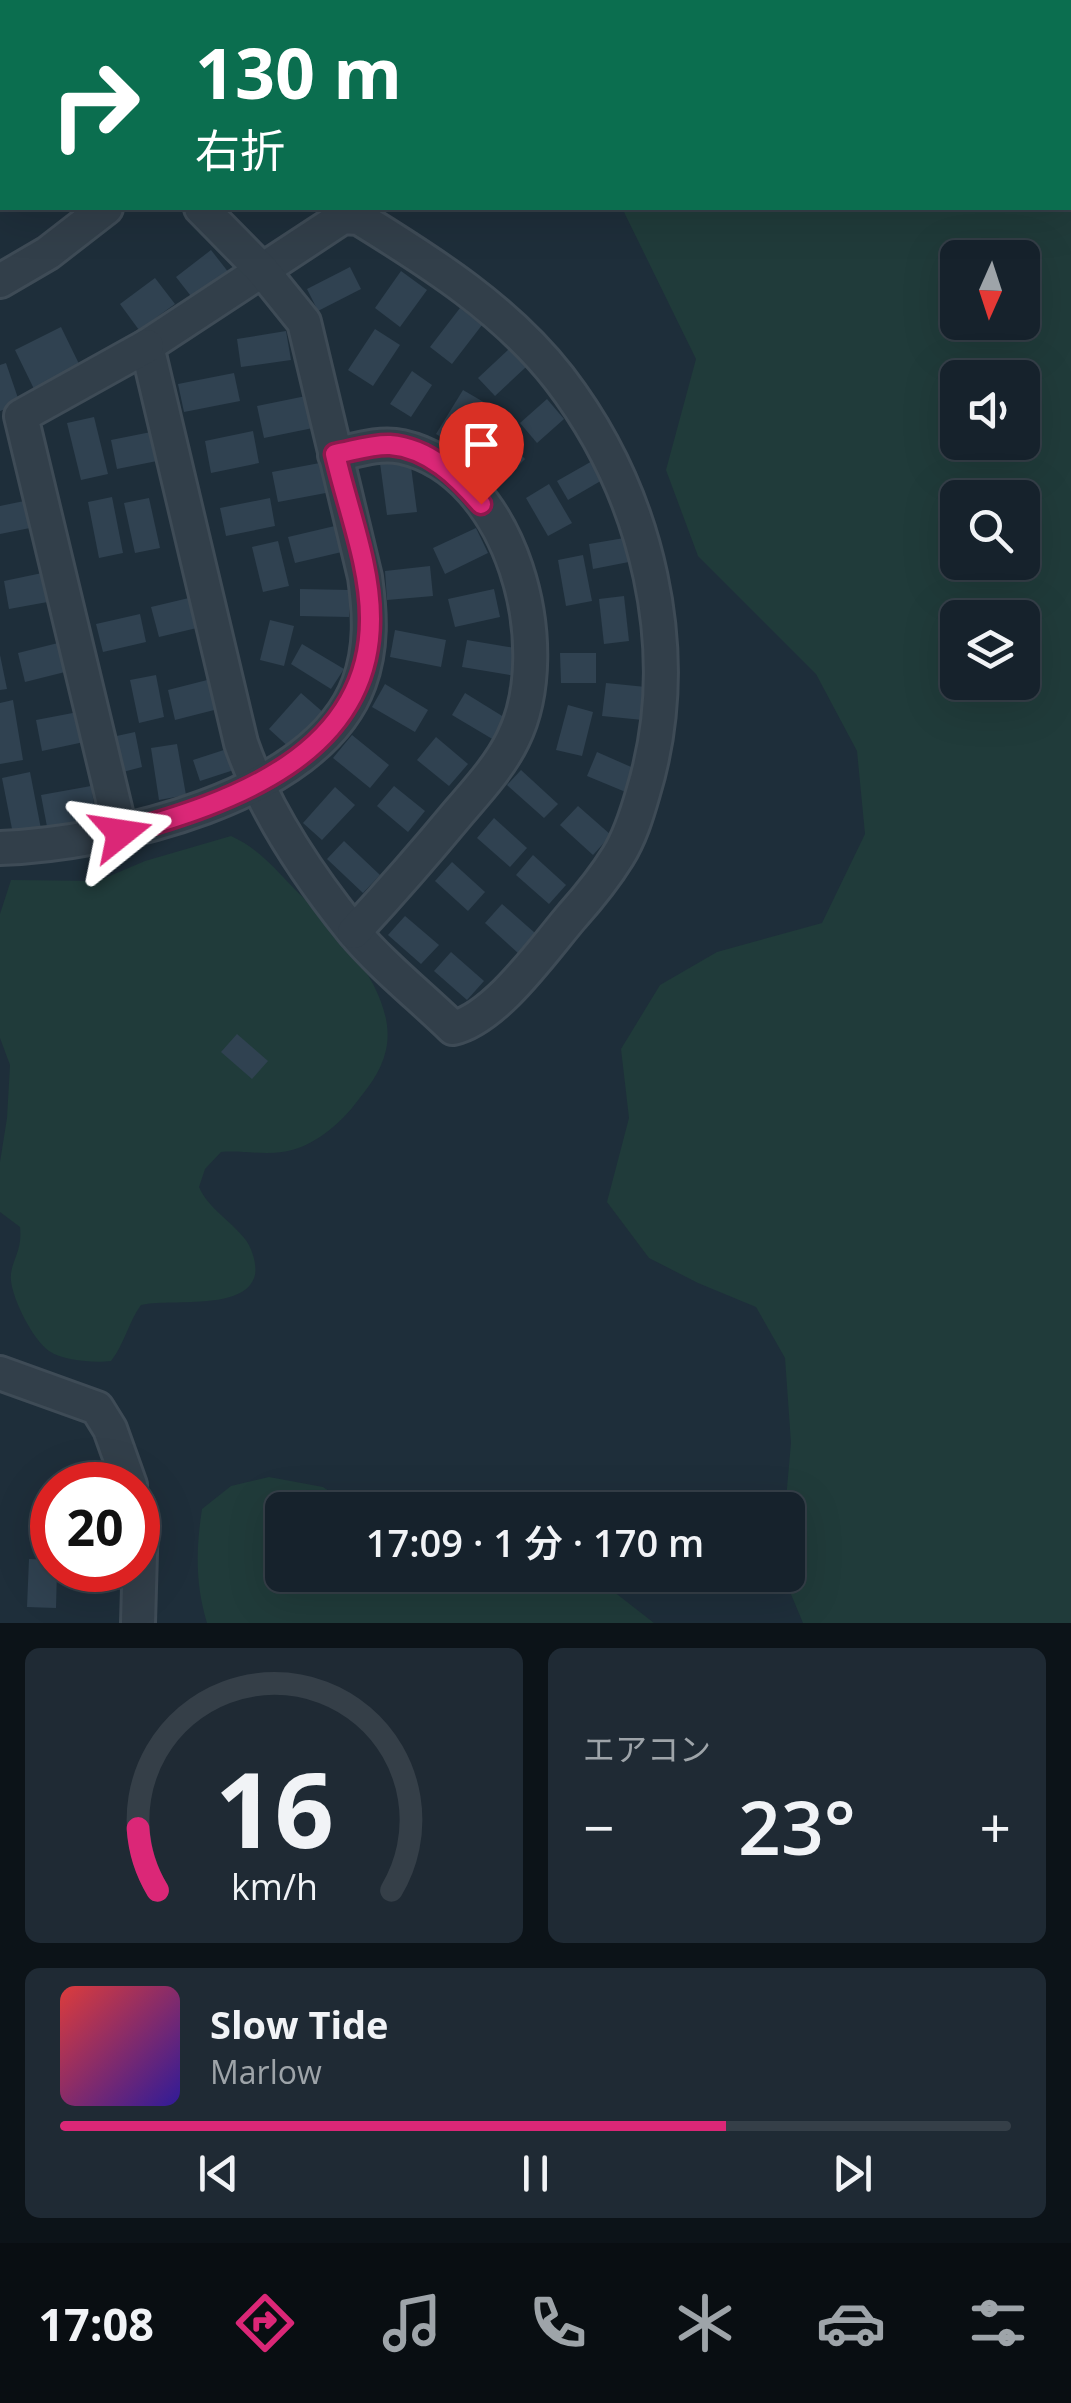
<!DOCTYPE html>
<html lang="ja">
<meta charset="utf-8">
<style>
body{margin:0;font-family:"Open Sans","Noto Sans JP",sans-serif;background:#1f2a34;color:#f1f3f6;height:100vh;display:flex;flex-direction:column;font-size:38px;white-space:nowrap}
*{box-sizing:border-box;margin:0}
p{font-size:32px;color:#9ea4a9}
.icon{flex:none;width:55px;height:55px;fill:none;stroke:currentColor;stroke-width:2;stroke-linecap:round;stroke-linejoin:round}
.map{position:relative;height:1623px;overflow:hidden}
.panel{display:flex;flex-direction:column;gap:25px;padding:25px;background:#0c1318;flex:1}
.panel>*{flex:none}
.hud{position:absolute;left:0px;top:0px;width:1072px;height:210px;box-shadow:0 10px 40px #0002,0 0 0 2px #353f48;background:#0b6e4f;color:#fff;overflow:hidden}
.needle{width:65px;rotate:183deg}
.fabs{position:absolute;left:940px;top:240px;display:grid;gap:20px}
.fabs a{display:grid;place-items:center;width:100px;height:100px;border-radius:15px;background:#16222c;box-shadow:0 10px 40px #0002,0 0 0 2px #353f48;font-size:50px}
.speed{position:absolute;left:30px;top:1462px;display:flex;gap:20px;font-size:50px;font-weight:700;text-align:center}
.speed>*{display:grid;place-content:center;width:130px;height:130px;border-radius:50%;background:#16222c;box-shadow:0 10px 40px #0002,0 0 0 2px #353f48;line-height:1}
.speed .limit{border:15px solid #d22;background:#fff;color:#111}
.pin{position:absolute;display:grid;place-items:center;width:85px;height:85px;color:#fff;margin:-102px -42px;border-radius:50% 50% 50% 0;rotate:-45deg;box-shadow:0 0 10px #0007}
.pin .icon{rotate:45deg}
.me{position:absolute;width:110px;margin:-55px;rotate:75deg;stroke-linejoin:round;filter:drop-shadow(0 0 8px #0008)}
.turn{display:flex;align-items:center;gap:35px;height:210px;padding:0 30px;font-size:45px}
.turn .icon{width:130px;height:130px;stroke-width:2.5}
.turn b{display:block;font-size:70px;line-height:85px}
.big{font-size:75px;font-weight:600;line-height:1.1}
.panel .widget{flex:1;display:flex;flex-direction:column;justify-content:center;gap:15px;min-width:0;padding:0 35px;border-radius:15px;background:#1f2a34}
.panel .dial{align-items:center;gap:0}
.dial svg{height:260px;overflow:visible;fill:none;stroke:#353f48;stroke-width:7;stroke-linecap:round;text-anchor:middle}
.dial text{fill:#f1f3f6;stroke:none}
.song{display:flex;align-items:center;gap:30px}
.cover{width:120px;height:120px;border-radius:15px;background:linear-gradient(135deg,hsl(0 70% 55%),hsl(250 70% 35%))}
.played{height:10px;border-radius:5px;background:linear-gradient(90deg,#db2777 70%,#353f48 70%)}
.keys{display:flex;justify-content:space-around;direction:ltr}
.heat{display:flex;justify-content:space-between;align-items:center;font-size:55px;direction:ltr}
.panel .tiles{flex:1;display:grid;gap:25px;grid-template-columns:1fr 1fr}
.widget:last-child{grid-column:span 2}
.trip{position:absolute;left:265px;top:1492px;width:540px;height:100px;border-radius:15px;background:#16222c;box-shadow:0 10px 40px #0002,0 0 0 2px #353f48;font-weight:600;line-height:100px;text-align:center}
.dock{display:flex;height:160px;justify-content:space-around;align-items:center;background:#090e12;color:#9ea4a9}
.dock .icon{width:70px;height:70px}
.dock .current{color:#db2777}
.dock b{font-size:45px;color:#f1f3f6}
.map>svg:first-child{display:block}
</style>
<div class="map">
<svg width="1071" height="1623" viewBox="0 0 1071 1623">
<rect width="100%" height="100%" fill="#1e2e3a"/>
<g fill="#203b3a" fill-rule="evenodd">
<path d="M493 0H1071V1623H803L783 1575H788V1510H785L791 1443 785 1358 756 1307 698 1283 649 1258 607 1202 629 1118 621 1049 660 985 717 952 822 923 865 834 857 751 816 674 698 556 666 470 696 359 622 208H1070V2H493ZM958 258H1022V322H958ZM958 378H1022V442H958ZM958 498H1022V562H958ZM958 618H1022V682H958Z"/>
<path d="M231 836C264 851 280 876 306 900 341 934 398 997 386 1050 381 1073 366 1090 352 1108 335 1128 309 1149 282 1152 262 1155 241 1150 221 1152L205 1169 199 1187C208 1208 230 1220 245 1239 252 1248 257 1264 255 1275 246 1312 168 1298 141 1305 128 1323 125 1343 111 1361 94 1363 64 1361 49 1351 33 1340 13 1300 11 1281 9 1262 23 1253 20 1227L0 1212V1162L7 1118 10 1065 0 1038V914L11 880 98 881 145 861Z"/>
<path d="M269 1477 323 1487 356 1510H282V1575H390L392 1578 399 1575H602L604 1584 654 1623H207C195 1584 196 1548 202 1509L231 1486Z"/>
</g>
<g fill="#304251">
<path d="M211 250 229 273 194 300 176 277Z"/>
<path d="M350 267 361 289 318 311 307 289Z"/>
<path d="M401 271 427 290 400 327 375 308Z"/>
<path d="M155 278 175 304 139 330 120 304Z"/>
<path d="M460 308 482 325 452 364 430 347Z"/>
<path d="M61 327 81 368 35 391 15 350Z"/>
<path d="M375 329 400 345 373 386 348 370Z"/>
<path d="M286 331 291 360 241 367 237 339Z"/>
<path d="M509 349 526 367 495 396 478 378Z"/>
<path d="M6 363 20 404 0 411V365Z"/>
<path d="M412 371 432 385 411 417 390 404Z"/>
<path d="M234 373 240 401 184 412 178 384Z"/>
<path d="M463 390 487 404 459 448 436 434Z"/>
<path d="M306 396 313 428 264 438 257 406Z"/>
<path d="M547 399 564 419 537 443 520 423Z"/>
<path d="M94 417 108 474 81 480 67 423Z"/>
<path d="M156 431 162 460 117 469 111 440Z"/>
<path d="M253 431 259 463 211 473 205 441Z"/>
<path d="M510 443 525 459 496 487 481 471Z"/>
<path d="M410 459 417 512 387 515 380 463Z"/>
<path d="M594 460 604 479 568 500 557 481Z"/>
<path d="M325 462 331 492 278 502 272 472Z"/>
<path d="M549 484 572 523 548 536 526 498Z"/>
<path d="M112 497 123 553 99 558 88 502Z"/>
<path d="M149 498 160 548 135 553 124 503Z"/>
<path d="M270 498 275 526 226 536 220 508Z"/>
<path d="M29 500 35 527 0 534V506Z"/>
<path d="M339 525 346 551 295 563 288 537Z"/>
<path d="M476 528 488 553 445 574 433 548Z"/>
<path d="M630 537 634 561 593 569 589 544Z"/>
<path d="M278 541 289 586 263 592 252 547Z"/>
<path d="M583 555 592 601 566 606 558 560Z"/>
<path d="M430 566 433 596 387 600 385 571Z"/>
<path d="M47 572 53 601 9 609 4 581Z"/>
<path d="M300 589 350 590 349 617 300 616Z"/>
<path d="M494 589 500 617 455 627 448 599Z"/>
<path d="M624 596 629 641 604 644 599 599Z"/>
<path d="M193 597 201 627 159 637 151 607Z"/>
<path d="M140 614 146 642 103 652 96 624Z"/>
<path d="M270 620 294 626 284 666 260 660Z"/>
<path d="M395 630 446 640 441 667 390 657Z"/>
<path d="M467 640 521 649 516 676 462 667Z"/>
<path d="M66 641 73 670 25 682 18 653Z"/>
<path d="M302 644 344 669 331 689 291 664Z"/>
<path d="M560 653H596V683H561Z"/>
<path d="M0 655 7 689 0 690Z"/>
<path d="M156 675 164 717 139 723 130 680Z"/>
<path d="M215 678 222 708 175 720 168 690Z"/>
<path d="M606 683 646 687 643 720 602 716Z"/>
<path d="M385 684 428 710 415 732 372 707Z"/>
<path d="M301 693 324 713 292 750 269 729Z"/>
<path d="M465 693 507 719 494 740 452 715Z"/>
<path d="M13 700 23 760 0 764V703Z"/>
<path d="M568 705 593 712 582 756 556 750Z"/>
<path d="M78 712 84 742 42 751 36 720Z"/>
<path d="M135 732 142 767 119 773 112 737Z"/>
<path d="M352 735 389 765 370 788 333 758Z"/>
<path d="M436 737 468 764 449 786 417 760Z"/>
<path d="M177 744 186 795 159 800 151 748Z"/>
<path d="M230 748 237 769 200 781 193 760Z"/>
<path d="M597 752 638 770 628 793 587 776Z"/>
<path d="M521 770 558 804 544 818 507 785Z"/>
<path d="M30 772 41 829 13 834 2 778Z"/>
<path d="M91 786 97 822 48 832 41 795Z"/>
<path d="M394 786 425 811 408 832 377 806Z"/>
<path d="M335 787 355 805 322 840 303 823Z"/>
<path d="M578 806 611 835 593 855 560 825Z"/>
<path d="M494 818 527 848 510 867 477 838Z"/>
<path d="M344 841 380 875 363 893 327 859Z"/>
<path d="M533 855 566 885 549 904 516 875Z"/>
<path d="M452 862 485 892 468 911 435 881Z"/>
<path d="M502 904 535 933 518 953 485 923Z"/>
<path d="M405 916 439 945 421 964 388 935Z"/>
<path d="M451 952 484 981 467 1000 434 971Z"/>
<path d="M237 1034 268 1061 252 1079 221 1052Z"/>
<path d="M29 1559 52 1560V1570H57L56 1608 27 1607Z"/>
<path d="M91 1570H129V1590L91 1589Z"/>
</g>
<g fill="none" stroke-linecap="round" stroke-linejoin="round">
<defs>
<g id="minor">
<path d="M10 0 12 2"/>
<path d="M108 2 110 0"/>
<path d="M267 2 268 0"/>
<path d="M0 105 2 104"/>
<path d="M343 217 359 218C432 263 506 310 559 378 648 494 686 652 643 793 637 814 630 837 618 856 605 877 589 897 572 916 543 950 496 1018 453 1028 420 996 381 965 352 930 307 874 264 810 241 743L147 346Z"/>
<path d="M0 281 48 253 106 208"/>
<path d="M335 455C357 450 380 442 402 447 513 472 558 648 513 739 500 766 478 790 459 812 425 853 390 893 354 932"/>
<path d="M121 833 21 416 147 346"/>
<path d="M0 848C109 844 317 798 359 683 372 648 370 613 365 577L304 322 262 270 201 208"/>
<path d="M0 1373 97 1408 110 1429 130 1485"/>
<path d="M138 1506 141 1518 138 1623"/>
</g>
</defs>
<use href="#minor" stroke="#3e4b56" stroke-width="38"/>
<use href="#minor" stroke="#323f4a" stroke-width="32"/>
</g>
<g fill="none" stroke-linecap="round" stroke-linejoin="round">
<defs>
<path id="route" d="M121 833C231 803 371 755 370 618 370 564 347 507 335 454 352 451 373 444 390 445 429 448 458 477 481 504"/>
</defs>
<use href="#route" stroke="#8e194d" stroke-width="25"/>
<use href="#route" stroke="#db2777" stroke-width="18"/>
</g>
</svg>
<div class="fabs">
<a><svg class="needle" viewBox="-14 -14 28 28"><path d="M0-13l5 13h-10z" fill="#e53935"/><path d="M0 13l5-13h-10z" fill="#9ea4a9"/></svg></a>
<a><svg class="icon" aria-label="sound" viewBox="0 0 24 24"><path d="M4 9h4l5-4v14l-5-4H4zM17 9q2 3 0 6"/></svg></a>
<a><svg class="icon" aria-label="search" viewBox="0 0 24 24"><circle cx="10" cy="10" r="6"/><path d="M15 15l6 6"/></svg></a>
<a><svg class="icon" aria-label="layers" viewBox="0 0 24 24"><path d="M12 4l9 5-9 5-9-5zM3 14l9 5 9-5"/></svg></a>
</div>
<div class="speed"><div class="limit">20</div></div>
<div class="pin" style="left:481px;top:504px;background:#d93025"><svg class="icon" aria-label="arrive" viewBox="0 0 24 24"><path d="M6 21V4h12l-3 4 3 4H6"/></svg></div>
<svg class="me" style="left:121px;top:833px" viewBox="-20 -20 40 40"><path d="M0-17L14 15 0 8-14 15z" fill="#db2777" stroke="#fff" stroke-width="4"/></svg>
<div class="trip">17:09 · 1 分 · 170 m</div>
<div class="hud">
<div class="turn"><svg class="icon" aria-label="right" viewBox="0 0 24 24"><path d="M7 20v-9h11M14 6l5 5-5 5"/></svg><div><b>130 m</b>右折</div></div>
</div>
</div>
<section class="panel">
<div class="tiles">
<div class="widget dial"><svg viewBox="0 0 100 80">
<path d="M14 69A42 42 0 1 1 86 69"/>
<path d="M14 69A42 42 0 0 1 8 50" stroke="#db2777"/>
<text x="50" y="56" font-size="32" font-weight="700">16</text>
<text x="50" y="72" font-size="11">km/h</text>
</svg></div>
<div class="widget"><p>エアコン</p>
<div class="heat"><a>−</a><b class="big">23°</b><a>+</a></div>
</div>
<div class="widget">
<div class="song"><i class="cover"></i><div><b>Slow Tide</b><p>Marlow</p></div></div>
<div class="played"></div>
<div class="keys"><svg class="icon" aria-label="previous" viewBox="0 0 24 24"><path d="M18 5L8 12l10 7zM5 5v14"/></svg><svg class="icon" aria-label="pause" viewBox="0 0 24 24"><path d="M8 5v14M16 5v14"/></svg><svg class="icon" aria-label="next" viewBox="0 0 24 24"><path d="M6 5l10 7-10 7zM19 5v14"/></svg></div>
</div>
</div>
</section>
<nav class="dock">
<b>17:08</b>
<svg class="icon current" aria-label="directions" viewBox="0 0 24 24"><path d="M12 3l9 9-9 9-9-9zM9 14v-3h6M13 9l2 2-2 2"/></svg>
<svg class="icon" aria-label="music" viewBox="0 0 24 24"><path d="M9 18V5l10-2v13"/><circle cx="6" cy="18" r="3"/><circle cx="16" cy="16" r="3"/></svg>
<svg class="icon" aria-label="phone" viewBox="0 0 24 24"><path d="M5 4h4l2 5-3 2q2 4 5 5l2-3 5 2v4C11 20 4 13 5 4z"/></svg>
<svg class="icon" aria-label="climate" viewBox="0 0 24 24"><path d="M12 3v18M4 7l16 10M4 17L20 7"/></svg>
<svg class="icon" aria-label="car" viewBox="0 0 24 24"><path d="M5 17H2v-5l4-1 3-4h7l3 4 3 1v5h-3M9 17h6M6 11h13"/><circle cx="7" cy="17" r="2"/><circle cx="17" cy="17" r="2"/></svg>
<svg class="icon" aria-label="filters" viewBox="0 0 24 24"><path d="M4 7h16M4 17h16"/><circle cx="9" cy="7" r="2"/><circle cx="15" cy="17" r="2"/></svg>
</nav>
